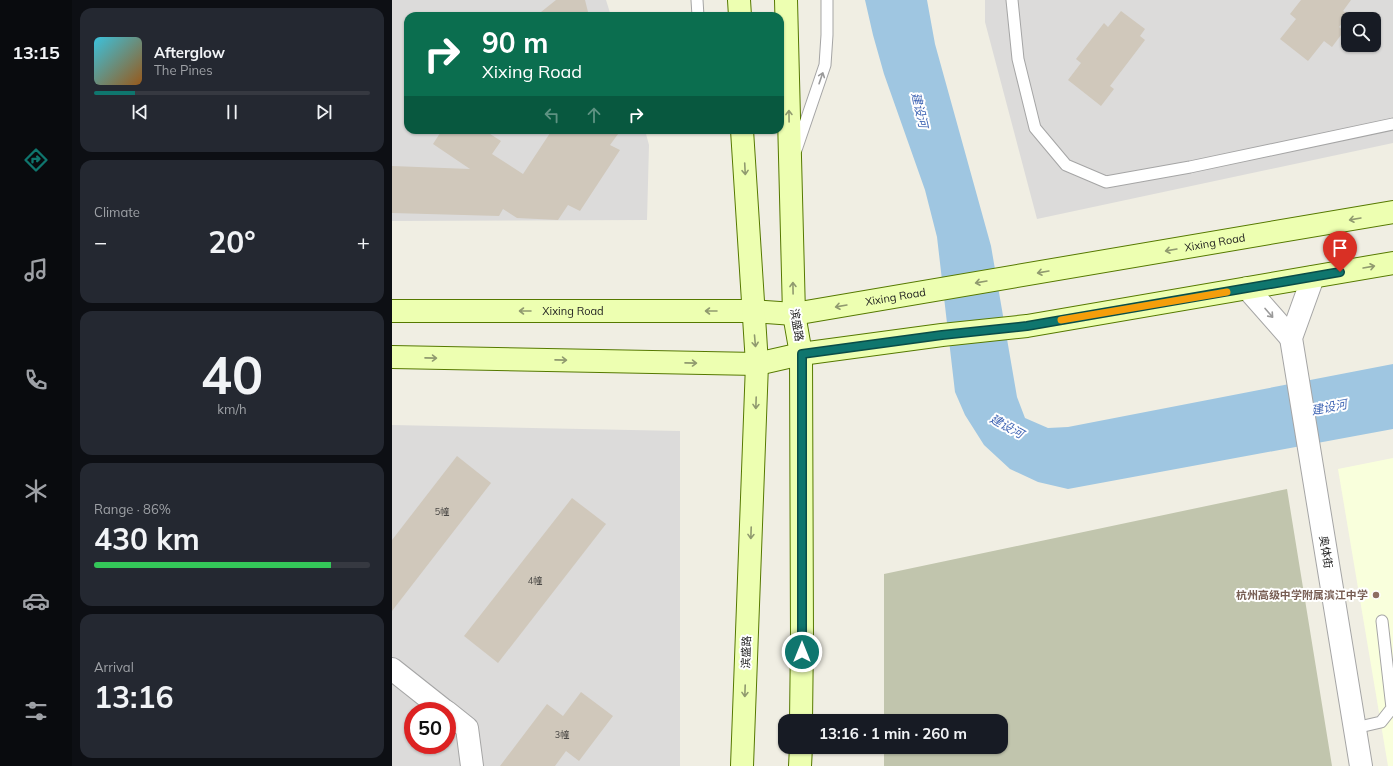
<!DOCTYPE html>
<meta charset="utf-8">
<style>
body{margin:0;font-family:Mulish,"Noto Sans SC",sans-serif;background:#242831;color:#f1f3f6;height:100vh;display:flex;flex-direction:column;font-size:15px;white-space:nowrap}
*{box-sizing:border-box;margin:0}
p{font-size:13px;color:#9ea1a6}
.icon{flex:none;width:22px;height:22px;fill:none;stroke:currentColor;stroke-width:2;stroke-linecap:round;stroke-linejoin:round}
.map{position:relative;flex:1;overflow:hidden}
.details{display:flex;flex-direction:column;gap:8px;padding:8px;background:#0d0f14;width:320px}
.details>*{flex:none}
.guide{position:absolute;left:12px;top:12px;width:380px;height:122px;border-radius:12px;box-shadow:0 1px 3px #0004;background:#0b6e4f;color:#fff;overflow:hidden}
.buttons{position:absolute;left:949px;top:12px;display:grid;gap:8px}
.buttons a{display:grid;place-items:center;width:40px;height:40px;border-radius:8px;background:#171b24;box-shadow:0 1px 3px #0004;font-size:20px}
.speed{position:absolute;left:12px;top:702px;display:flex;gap:8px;font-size:20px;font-weight:700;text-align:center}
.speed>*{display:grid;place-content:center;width:52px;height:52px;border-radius:50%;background:#171b24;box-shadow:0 1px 3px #0004;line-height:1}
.speed .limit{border:6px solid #d22;background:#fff;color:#111}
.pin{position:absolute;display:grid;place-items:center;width:34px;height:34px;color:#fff;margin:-41px -17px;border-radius:50% 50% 50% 0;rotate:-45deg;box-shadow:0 0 4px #0007}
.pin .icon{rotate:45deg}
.me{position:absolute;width:44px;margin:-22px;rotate:0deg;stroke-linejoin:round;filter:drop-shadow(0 0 3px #0008)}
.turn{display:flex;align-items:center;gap:14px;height:84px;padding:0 12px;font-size:18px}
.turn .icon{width:52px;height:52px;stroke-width:2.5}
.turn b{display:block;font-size:28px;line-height:34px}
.lanes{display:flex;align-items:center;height:38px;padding:0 12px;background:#0003;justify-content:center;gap:20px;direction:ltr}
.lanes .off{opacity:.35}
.big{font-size:30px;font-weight:700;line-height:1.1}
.details .widget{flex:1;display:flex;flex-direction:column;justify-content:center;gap:6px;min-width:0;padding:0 14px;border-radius:12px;background:#242831}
.details .dial{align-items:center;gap:0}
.dial b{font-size:52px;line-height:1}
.song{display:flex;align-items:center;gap:12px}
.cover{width:48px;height:48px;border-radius:6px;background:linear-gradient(135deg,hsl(190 70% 55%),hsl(30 70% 35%))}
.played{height:4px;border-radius:2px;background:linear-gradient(90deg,#0f766e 15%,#363941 15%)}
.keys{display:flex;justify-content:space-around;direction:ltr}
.heat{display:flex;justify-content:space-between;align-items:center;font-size:22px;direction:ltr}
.charge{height:6px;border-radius:3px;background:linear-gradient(90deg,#34c759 86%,#363941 0)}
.trip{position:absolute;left:386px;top:714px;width:230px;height:40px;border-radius:12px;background:#171b24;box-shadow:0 1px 3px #0004;font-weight:700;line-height:40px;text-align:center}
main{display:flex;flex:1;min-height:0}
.tabs{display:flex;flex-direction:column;width:72px;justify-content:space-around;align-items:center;background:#090b0e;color:#9ea1a6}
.tabs .icon{width:28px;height:28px}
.tabs .active{color:#0f766e}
.tabs b{font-size:18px;color:#f1f3f6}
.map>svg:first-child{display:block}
</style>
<main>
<nav class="tabs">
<b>13:15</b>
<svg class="icon active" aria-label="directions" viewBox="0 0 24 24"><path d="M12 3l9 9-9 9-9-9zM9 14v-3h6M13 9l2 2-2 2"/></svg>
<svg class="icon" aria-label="music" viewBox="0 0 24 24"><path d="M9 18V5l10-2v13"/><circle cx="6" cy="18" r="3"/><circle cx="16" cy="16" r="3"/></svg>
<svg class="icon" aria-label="phone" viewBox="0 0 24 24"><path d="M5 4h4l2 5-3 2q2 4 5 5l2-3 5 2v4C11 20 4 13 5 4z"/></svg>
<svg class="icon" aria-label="climate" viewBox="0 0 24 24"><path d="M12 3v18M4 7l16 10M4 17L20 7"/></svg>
<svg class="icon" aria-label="car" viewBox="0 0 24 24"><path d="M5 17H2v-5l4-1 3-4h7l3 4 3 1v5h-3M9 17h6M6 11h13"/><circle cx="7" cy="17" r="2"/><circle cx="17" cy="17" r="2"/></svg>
<svg class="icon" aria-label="filters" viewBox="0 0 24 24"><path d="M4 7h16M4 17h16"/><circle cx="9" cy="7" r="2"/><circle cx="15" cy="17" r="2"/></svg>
</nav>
<section class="details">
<div class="widget">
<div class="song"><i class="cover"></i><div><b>Afterglow</b><p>The Pines</p></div></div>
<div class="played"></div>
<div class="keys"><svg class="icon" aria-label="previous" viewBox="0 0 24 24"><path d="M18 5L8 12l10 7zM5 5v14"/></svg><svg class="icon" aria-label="pause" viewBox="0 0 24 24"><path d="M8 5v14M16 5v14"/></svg><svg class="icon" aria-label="next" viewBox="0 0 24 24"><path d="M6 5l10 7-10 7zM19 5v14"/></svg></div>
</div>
<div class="widget"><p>Climate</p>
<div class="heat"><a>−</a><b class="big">20°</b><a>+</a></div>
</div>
<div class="widget dial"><b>40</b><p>km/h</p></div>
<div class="widget"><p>Range · 86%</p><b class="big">430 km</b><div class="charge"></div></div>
<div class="widget"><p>Arrival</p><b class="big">13:16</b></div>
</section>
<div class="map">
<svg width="1001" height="766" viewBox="0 0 1001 766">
<rect width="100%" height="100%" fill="#f0eee3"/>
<g fill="#dcdbda" fill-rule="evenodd">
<path d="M0 0H214L219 16H16V130H253L257 145 255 220 0 221Z"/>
<path d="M593 0H1001V143L645 219 593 22ZM956 19H982V45H956Z"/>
<path d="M0 425 288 431V766H0ZM21 711H55V745H21Z"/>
</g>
<path fill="#f9ffdc" d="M1001 458V766H996L946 469Z"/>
<path fill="#c1c5ad" d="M895 489 940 766H492V747H609V721H492V574Z"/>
<path fill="#9fc6e1" d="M473 0H535L543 44 599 246 625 397 633 418 656 428 676 427 1001 364V429L676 489 646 482 618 469 592 445 573 415 563 392 545 237 533 190 492 74 481 35Z"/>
<g fill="#d0c8bb">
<path d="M164 0H193L197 16H144Z"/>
<path d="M909 0H959L951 11 957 15 947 27 952 31 940 47 932 41 916 61 888 39 904 19 898 14Z"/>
<path d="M729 11 753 29 748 36 753 40 718 86 722 89 709 106 676 80 689 63 684 59 712 23 716 27Z"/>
<path d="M50 130H92L109 141 100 154 131 174 160 130H229L218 145 228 150 188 211 176 205 166 220 125 218 111 209 107 216 0 213V166L78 169 41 144Z"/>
<path d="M65 456 99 483 0 611V540Z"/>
<path d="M180 498 214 524 106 663 72 636Z"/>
<path d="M189 692 221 716 187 761 174 751 163 766H108L155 704 171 716Z"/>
</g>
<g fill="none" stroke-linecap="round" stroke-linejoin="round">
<defs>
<g id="service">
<path d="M305 0 306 16"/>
<path d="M620 0 626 59 643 128 674 165 714 182 798 167 1001 124"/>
<path d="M404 150 433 65 435 35V0"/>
<path d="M963 728 989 722 1000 708 990 621"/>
</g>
<g id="minor">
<path d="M921 277 899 338 969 766"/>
<path d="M855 288 899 338"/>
<path d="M0 669 53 711"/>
<path d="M55 712 75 728 80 766"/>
</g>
<g id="secondary">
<path d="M347 0 348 16"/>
<path d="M394 0 402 314 409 354 410 638 409 721"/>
<path id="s1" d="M0 311H361L402 314 1001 212"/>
<path d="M0 357 365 364 409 354 550 335 635 326 1001 263"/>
<path d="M350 766 365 364 350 130"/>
<path d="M408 766 409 747"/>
</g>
</defs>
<use href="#service" stroke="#a5a5a5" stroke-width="13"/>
<use href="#minor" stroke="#a5a5a5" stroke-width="24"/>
<use href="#secondary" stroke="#567900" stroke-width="24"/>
<use href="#service" stroke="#fff" stroke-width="11"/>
<use href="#minor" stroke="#fff" stroke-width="22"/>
<use href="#secondary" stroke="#edffb1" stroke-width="22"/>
</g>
<defs><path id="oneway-shaft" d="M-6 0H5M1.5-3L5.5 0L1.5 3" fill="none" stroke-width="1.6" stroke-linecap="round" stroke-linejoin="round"/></defs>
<g stroke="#9a9a9a">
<use href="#oneway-shaft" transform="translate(429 78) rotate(-71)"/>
<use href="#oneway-shaft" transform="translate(877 313) rotate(49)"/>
</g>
<g stroke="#909a6f">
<use href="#oneway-shaft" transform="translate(397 116) rotate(-91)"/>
<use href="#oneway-shaft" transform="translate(353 169) rotate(87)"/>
<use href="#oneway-shaft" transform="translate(963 219) rotate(170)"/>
<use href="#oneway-shaft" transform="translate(779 250) rotate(170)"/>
<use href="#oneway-shaft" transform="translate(977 267) rotate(-10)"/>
<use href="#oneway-shaft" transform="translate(651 272) rotate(170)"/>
<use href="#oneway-shaft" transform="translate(589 282) rotate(170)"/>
<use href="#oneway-shaft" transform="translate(401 288) rotate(-91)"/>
<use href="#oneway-shaft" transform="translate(449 306) rotate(170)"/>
<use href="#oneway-shaft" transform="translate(133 311) rotate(180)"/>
<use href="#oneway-shaft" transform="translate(319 311) rotate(180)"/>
<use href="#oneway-shaft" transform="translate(363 341) rotate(85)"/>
<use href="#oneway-shaft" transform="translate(39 358) rotate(1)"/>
<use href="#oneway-shaft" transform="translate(169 360) rotate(1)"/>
<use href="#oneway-shaft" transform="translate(299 363) rotate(1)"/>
<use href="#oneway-shaft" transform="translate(364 403) rotate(92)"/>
<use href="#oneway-shaft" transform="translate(359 533) rotate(92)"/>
<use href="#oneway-shaft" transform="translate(353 691) rotate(92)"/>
</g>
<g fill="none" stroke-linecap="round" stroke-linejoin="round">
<defs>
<path id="route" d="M410 652V354L550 335 635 326 948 272"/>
</defs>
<use href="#route" stroke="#0a4d48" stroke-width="10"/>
<use href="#route" stroke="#0f766e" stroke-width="7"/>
<path stroke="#f59e0b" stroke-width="7" d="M669 320 835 292"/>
</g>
<circle fill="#8d6e63" stroke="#fff" stroke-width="1.5" cx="984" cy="595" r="4"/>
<g text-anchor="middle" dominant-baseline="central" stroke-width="4" stroke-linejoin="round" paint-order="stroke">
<g font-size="9" fill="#4a4845">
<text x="50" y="511">5幢</text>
<text x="143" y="580">4幢</text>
<text x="170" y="734">3幢</text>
</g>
<g font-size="11" fill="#1e1e1e" stroke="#fff">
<text stroke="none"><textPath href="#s1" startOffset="829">Xixing Road</textPath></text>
<text stroke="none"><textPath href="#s1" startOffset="505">Xixing Road</textPath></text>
<text stroke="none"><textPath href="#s1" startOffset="181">Xixing Road</textPath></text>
<text transform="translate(405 325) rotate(81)">滨盛路</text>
<text transform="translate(934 552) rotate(81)">奥体街</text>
<text transform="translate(354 652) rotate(-88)">滨盛路</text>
</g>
<g font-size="11" font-weight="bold" fill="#785e54" stroke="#fff" text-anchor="end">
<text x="976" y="595">杭州高级中学附属滨江中学</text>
</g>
<g font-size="12" font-style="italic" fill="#4267b5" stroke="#fff">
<text transform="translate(528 110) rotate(77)">建设河</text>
<text transform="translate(937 407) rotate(-11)">建设河</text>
<text transform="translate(615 426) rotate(29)">建设河</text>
</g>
</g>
</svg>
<div class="buttons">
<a><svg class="icon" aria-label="search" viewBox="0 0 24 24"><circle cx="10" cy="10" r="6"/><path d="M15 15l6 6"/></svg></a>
</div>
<div class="speed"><div class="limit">50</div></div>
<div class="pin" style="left:948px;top:272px;background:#d93025"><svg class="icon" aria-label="arrive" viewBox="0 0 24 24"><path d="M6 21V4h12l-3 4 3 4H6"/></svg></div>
<svg class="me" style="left:410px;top:652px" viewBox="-20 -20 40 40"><circle r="17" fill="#0f766e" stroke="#fff" stroke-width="3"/><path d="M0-11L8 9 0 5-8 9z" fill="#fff"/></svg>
<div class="trip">13:16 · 1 min · 260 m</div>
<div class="guide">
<div class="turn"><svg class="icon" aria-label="right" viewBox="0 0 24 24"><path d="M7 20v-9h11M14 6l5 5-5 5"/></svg><div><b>90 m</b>Xixing Road</div></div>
<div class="lanes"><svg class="icon off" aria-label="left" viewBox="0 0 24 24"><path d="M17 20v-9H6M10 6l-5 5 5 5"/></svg><svg class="icon off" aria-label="ahead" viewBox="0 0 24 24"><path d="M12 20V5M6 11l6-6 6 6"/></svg><svg class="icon" aria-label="right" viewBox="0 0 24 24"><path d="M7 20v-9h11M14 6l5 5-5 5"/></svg></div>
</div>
</div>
</main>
